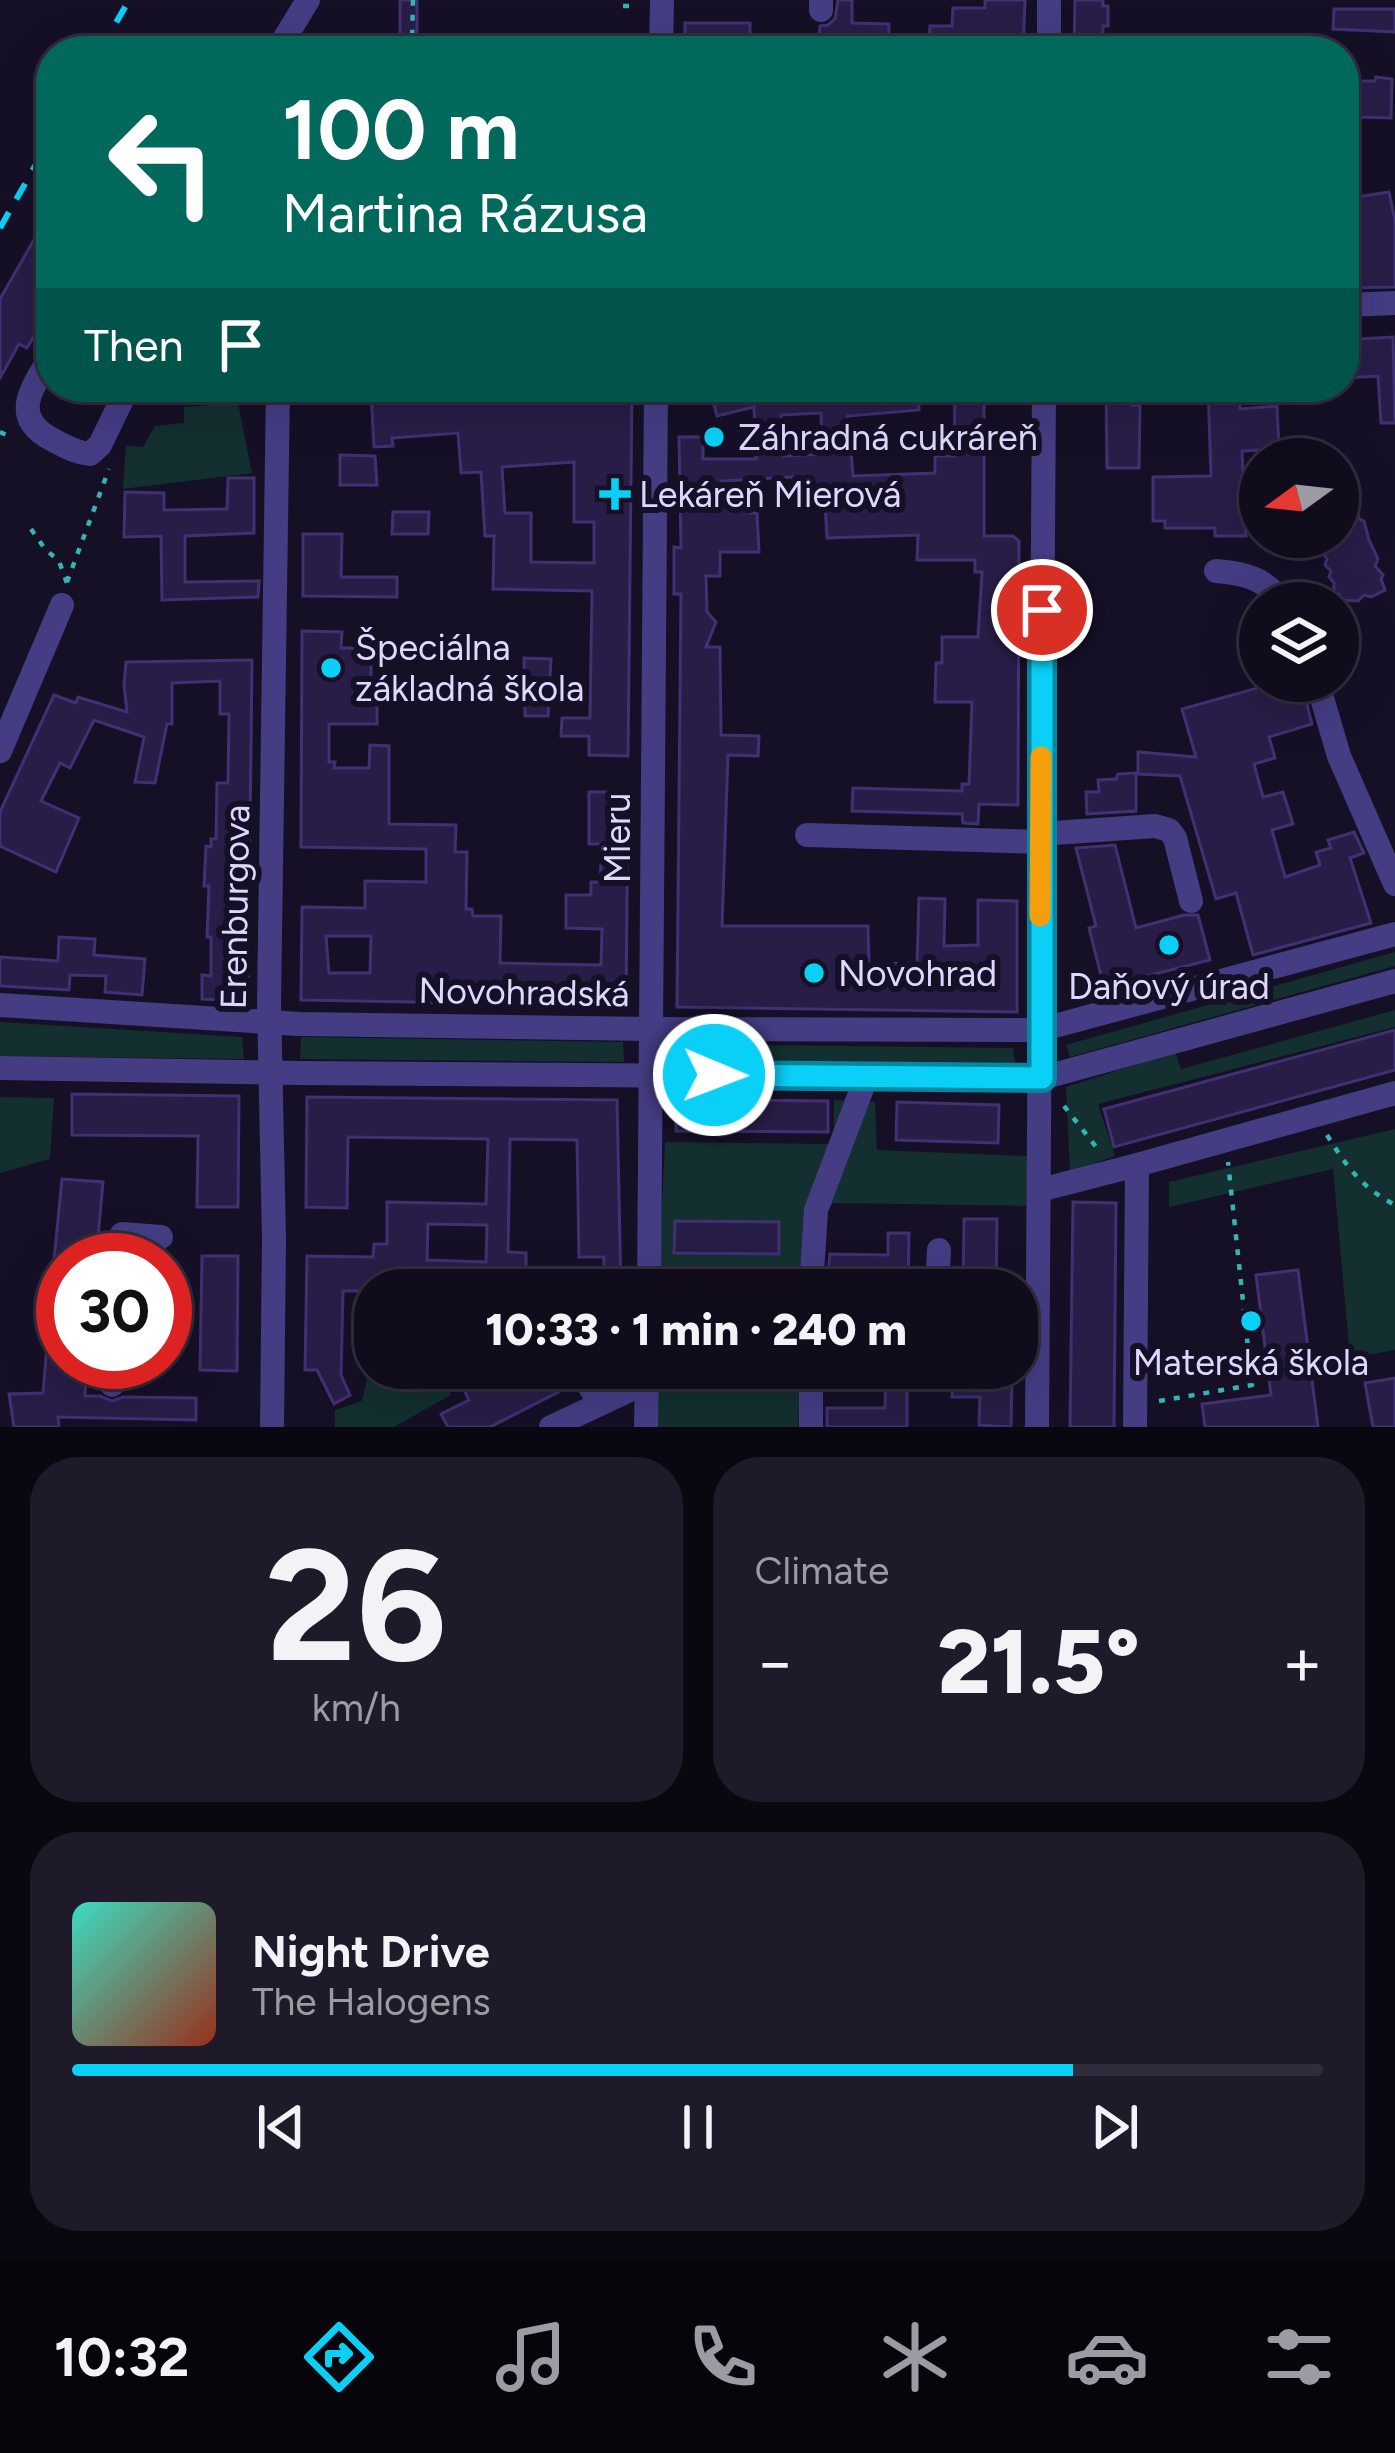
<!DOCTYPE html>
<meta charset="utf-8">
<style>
body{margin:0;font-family:Figtree,sans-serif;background:#1e1a29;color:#f1f3f6;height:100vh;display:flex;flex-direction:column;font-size:45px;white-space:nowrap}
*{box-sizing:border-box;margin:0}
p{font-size:39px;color:#9c9ba3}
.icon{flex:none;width:66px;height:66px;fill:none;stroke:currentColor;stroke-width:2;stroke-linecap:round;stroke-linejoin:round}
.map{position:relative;height:1427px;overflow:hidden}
.sheet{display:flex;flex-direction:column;gap:30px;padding:30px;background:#09070f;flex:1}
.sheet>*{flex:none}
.guide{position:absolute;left:36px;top:36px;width:1323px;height:366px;border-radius:48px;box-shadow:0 12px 48px #0002,0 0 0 3px #302c3b;background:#00695c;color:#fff;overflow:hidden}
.needle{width:78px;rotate:255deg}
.buttons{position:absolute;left:1239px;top:438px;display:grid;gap:24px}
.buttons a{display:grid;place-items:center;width:120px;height:120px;border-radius:50%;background:#100c1c;box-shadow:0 12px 48px #0002,0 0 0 3px #302c3b;font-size:60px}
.speed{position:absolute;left:36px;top:1233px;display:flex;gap:24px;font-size:60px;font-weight:700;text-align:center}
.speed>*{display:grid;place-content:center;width:156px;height:156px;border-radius:50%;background:#100c1c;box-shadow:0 12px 48px #0002,0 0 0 3px #302c3b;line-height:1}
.speed .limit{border:18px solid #d22;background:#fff;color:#111}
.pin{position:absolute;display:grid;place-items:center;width:102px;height:102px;color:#fff;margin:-51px;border:6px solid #fff;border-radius:50%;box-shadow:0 3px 12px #0007}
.me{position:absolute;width:132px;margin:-66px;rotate:91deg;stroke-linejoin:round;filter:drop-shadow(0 0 9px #0008)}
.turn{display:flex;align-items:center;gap:42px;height:252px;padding:0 48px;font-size:54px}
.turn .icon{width:156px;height:156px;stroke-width:2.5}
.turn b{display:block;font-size:84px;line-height:102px}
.then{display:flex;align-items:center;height:114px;padding:0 48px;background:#0003;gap:24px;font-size:45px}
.big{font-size:90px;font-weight:800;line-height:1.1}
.sheet .card{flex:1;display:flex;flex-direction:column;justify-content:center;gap:18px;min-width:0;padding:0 42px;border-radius:48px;background:#1e1a29}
.sheet .dial{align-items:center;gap:0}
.dial b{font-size:156px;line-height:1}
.song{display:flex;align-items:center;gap:36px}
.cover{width:144px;height:144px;border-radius:18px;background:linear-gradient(135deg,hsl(170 70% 55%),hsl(10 70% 35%))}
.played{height:12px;border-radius:6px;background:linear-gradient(90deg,#0ad0f7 80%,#302c3b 80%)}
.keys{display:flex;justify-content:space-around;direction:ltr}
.heat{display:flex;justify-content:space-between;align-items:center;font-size:66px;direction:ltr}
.sheet .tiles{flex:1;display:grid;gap:30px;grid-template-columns:1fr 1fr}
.card:last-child{grid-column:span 2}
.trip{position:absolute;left:354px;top:1269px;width:684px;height:120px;border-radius:48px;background:#100c1c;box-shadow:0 12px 48px #0002,0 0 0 3px #302c3b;font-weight:800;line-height:120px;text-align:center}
.menu{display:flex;height:192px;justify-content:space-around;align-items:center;background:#06050b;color:#9c9ba3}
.menu .icon{width:84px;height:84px}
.menu .current{color:#0ad0f7}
.menu b{font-size:54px;color:#f1f3f6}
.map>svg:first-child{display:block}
</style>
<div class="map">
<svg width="1395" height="1427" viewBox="0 0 1395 1427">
<rect width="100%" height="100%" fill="#151026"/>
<g fill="#132f30">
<path d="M238 403 252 473 123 489 126 445 143 447 155 426 184 423V407Z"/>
<path d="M1395 952V966L1070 1057 1066 1045Z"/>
<path d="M1395 1010V1027L1098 1104 1115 1156 1070 1172 1066 1087 1175 1052 1181 1069Z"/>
<path d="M0 1022 242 1037 244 1059 0 1056Z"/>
<path d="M301 1037 623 1042 624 1062 300 1059Z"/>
<path d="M679 1044 1013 1048 1015 1063 677 1061Z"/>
<path d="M0 1097 54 1098 50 1159 0 1173Z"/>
<path d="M834 1100 875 1102 877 1150 1027 1156 1028 1206 833 1203 809 1237 806 1290H658L665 1142 834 1144Z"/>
<path d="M1395 1129V1350L1350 1358 1333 1169 1169 1207V1182Z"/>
<path d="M392 1368H439L451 1395 394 1427H335V1410L362 1401 369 1370Z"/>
<path d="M654 1368H801L798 1427H651Z"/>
</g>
<g fill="#281d47" stroke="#413072" stroke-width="3" fill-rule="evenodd">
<rect x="400" y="0" width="17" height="51"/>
<path d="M838 0H852V23L889 24 888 51H868L869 43H819L820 26 828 25 835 19Z"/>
<path d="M985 0H1025L1023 51H977V44L929 43 930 26H952L953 8H985Z"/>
<path d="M1075 0H1103V6H1108V26H1103V51H1074Z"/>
<path d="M1334 9H1395V32L1333 29Z"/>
<path d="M685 23H750V40H707V51H685Z"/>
<path d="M1376 77 1392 79 1391 118 1359 117V81H1375Z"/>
<path d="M1389 192 1395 221V287L1344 288V199Z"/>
<path d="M51 210V286L40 305 49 310 27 348 19 344 0 378V299Z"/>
<path d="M1393 337 1395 423H1381L1378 376 1344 378V340Z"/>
<path d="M481 387H632L628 756 589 755V736H561L562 718H590L592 591 493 589 494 536H485L481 472 461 473 458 433 392 438 393 446 374 447 371 392ZM574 462V522H594V563L531 562V513H505L502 467Z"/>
<path d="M755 387H918L919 410 848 416 853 476 935 473V456H954L955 387H984V536H1013L1019 541 1018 805 979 804 978 824 963 823 962 814 852 811 853 788 962 791V784H969L972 702H935L936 663H942V637H978L982 572H975V560H917L918 535 827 538 825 503H794L793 477 722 481 750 513H757L759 552H720V576H706L707 612 716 622 706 647H720L721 735 759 736 758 756 728 755 722 926H868L869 964 917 963 919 898 945 899 944 946 978 945V900L1017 901V1012L677 1007 681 594H674V547L681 548 679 437H703V459H756L754 407 717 416 712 398ZM821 413 822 454 784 456 781 415Z"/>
<path d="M1106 387H1131L1132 405H1140L1139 468H1107Z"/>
<path d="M1208 387H1239L1240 409 1277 406 1279 449 1242 451 1246 536H1215V528H1165V521H1153V477L1211 476Z"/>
<path d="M340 455 375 456 377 485H340Z"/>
<path d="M228 478H254V533L185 536V582L259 581 258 597 162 600 161 536 124 537 125 492 164 493V510L227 509Z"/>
<path d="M1344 511 1358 512 1359 519 1364 521 1369 540 1378 559 1375 566 1383 575 1381 579 1385 590 1371 597 1364 595 1358 601 1340 600V595L1334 591V583L1329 577 1331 571 1325 565 1327 559 1322 552 1317 537H1338V517Z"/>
<path d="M393 512H429L428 534H392Z"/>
<path d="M303 534H342L341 577H397V597L303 596Z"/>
<path d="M302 631 342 632 341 648H368V652H371V700L377 701V724H329V762H335L334 768H369L370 745 389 746V824L456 825 455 852H467L466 909H472L473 916H501L500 963 601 965 602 929 566 928V895H591V882H600L602 844H589V792H628L626 1006 301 1000 302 907 365 908V881L426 882V849L301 847ZM326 936H371L370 973H329Z"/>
<path d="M524 658 551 659 548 716H525Z"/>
<path d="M252 660 248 1001 202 999V975L211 976V937H207L209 886H204L206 846 211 847V839H216L217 783H228L229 714H220V681L172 683V724H167L155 783 135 782 144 737 94 720 70 768 60 763 41 801 79 818 56 872 0 846V812L54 695 76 703 78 697 127 712 124 685 126 662Z"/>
<path d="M1283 681H1301L1312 724 1269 737 1275 758 1254 764 1263 797 1283 792 1293 824 1272 830 1285 877 1320 865 1316 852 1331 848 1328 840 1354 832 1364 853 1350 858 1371 923 1253 955 1236 893 1216 899 1180 776 1138 774V752L1196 757 1182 709Z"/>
<path d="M1136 773V811L1087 814 1086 792H1099L1098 780 1116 779 1118 774Z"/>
<path d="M1115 845 1136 928 1184 915H1198L1210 960 1104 987 1089 928 1096 926 1076 848Z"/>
<path d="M59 937 95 939 94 955 145 959 142 995 105 992 106 976 70 975 69 990 0 986V957L58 961Z"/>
<path d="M1395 1030V1070L1114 1147 1104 1109Z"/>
<path d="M72 1094 239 1096 238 1207H197L198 1136 72 1135Z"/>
<path d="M307 1097 617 1100 621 1290H603L604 1257H579L577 1140 510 1139 508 1252 526 1253V1290L343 1291 341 1375 350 1395 334 1404 317 1370H305L307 1256 373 1257 374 1244H387V1202L486 1204 488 1139 348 1137 347 1208 306 1207ZM428 1224 487 1225 486 1262 427 1260Z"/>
<path d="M676 1099 828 1101V1132L676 1131Z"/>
<path d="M897 1102 999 1105 998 1143 896 1140Z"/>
<path d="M62 1179 103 1182 96 1260H54Z"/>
<path d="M1073 1202 1116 1203 1114 1427H1070Z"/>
<path d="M964 1219H997L996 1290H963Z"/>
<path d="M675 1221 779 1222V1254L674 1253Z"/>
<path d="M888 1233H909L908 1290H866V1277L828 1275 830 1254 888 1255Z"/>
<path d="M202 1256H238L237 1371 200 1370Z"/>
<path d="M1298 1270 1318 1427H1205L1202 1404 1271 1395 1256 1275Z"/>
<path d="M50 1309H63V1362H87L85 1396H100L112 1401 123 1397 196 1398V1420L58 1417 59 1427H14L9 1394 43 1393Z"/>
<path d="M453 1368H562L570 1386 490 1427H448L441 1414 469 1400Z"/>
<path d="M886 1368H907V1427H827V1408H885Z"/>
<path d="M1395 1378V1427H1373L1365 1383Z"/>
<path d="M953 1379 1012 1380 1011 1427 979 1425 980 1397H952Z"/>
</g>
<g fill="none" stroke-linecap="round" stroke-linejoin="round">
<g stroke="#34b5b5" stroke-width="4.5" stroke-dasharray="6 9" stroke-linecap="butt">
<path d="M623 6H637"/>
<path d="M412 43 593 45 637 42"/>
<path d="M317 51 327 43H412L413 0"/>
<path d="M40 335 51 318"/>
<path d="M145 400 253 396"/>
<path d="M0 432 13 438"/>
<path d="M31 529 45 549 59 561 67 583"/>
<path d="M67 582 109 469"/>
<path d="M1064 1106 1101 1153"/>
<path d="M1327 1135C1347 1167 1361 1187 1395 1205"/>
<path d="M1159 1401 1252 1385 1228 1162"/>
</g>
<g stroke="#443d84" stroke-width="24">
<path d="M821 10V0"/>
<path d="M277 51 308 0"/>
<path d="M661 51 662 0"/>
<path d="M1049 51V0"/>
<path d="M1344 305 1395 303"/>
<path d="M51 356C33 387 8 417 53 440 65 446 76 453 90 454L100 445 128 387"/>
<path d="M1216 571C1243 573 1267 578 1281 603"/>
<path d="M1317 681 1339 756 1395 884"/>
<path d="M0 751 62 605"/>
<path d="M1040 834 1155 826 1169 830 1175 838 1191 901"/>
<path d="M807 835 1040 842"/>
<path d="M0 1005 299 1024 651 1029 1040 1030 1395 934"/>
<path d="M0 1068 298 1073 1042 1078 1395 981"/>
<path d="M1137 1165 1395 1093"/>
<path d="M1040 1190 1137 1165 1135 1427"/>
<path d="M120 1260 122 1234 161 1237"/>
<path d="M649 1290 656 387"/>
<path d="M811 1290 816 1210 866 1078"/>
<path d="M937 1290 939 1250"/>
<path d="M578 1368 600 1403"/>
<path d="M811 1368V1427"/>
<path d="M112 1385 113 1362"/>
<path d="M272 1427 274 1239 269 1003 278 387"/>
<path d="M551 1427 647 1382"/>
<path d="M646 1427 647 1370"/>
<path d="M1037 1427 1044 387"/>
</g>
<g stroke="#0ad0f7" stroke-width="6" stroke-dasharray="18 15" stroke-linecap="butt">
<path d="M100 51 129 0"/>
<path d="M0 228 51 138"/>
</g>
</g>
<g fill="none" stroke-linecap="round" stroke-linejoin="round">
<defs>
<path id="route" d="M714 1075 1042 1078V610"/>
</defs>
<use href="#route" stroke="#0687a1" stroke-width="30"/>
<use href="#route" stroke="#0ad0f7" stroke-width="21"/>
<path stroke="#f59e0b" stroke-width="21" d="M1040 916 1041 757"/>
</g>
<g fill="#0ad0f7" stroke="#151026" stroke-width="4.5">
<circle cx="714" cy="437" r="12"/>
<path d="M609 476h12v12h12v12h-12v12h-12v-12h-12v-12h12z"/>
<circle cx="331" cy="668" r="12"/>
<circle cx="1169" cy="945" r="12"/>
<circle cx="814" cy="973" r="12"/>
<circle cx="1251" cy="1321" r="12"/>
</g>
<g text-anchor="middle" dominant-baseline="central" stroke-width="12" stroke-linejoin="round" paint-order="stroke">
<g font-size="36" fill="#ded7fe" stroke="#151026" text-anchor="start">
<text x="738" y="437">Záhradná cukráreň</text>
<text x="639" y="494">Lekáreň Mierová</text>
<text x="355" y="647">Špeciálna<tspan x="355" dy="41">základná škola</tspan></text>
<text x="838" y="973">Novohrad</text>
<text x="1169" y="986" text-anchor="middle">Daňový úrad</text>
<text x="1251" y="1362" text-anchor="middle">Materská škola</text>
</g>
<g font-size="36" fill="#ded7fe" stroke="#151026">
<text transform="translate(617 838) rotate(-90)">Mieru</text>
<text transform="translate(235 907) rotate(-89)">Erenburgova</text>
<text transform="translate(524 992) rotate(1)">Novohradská</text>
</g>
</g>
</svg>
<div class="buttons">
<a><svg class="needle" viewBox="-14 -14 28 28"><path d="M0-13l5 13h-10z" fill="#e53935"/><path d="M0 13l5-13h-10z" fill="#9c9ba3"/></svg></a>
<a><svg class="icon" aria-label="layers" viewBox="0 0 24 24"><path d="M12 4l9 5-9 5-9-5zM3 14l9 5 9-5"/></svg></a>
</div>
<div class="speed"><div class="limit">30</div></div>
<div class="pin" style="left:1042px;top:610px;background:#d93025"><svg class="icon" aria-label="arrive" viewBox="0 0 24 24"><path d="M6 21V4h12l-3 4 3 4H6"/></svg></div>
<svg class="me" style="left:714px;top:1075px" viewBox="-20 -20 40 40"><circle r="17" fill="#0ad0f7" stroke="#fff" stroke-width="3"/><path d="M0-11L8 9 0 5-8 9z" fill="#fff"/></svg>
<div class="trip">10:33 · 1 min · 240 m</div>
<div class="guide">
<div class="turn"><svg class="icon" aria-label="left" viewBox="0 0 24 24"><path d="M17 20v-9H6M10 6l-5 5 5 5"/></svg><div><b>100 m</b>Martina Rázusa</div></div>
<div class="then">Then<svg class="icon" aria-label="arrive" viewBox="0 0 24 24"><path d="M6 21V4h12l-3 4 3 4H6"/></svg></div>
</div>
</div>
<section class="sheet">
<div class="tiles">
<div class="card dial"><b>26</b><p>km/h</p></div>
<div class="card"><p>Climate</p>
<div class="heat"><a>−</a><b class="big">21.5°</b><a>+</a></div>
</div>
<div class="card">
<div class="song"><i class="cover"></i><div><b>Night Drive</b><p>The Halogens</p></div></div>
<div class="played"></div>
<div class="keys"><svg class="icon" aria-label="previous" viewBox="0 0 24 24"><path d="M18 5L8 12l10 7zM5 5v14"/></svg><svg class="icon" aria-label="pause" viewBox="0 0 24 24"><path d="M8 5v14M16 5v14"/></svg><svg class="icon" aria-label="next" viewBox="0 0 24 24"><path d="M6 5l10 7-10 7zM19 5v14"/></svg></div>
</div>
</div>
</section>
<nav class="menu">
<b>10:32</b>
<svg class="icon current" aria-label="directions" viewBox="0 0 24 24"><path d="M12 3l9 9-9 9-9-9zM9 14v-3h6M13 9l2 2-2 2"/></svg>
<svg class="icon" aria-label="music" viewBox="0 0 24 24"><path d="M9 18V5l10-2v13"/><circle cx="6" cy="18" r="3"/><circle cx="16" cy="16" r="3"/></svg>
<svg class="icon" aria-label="phone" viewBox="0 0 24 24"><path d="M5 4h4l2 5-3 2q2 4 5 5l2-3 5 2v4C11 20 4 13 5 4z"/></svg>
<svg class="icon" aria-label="climate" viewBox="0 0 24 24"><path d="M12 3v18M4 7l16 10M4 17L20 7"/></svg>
<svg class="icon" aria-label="car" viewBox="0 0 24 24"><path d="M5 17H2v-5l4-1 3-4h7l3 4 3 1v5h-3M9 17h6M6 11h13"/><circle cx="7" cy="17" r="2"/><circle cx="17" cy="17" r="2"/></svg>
<svg class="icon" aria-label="filters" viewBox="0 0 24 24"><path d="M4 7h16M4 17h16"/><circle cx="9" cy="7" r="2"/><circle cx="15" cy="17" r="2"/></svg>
</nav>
